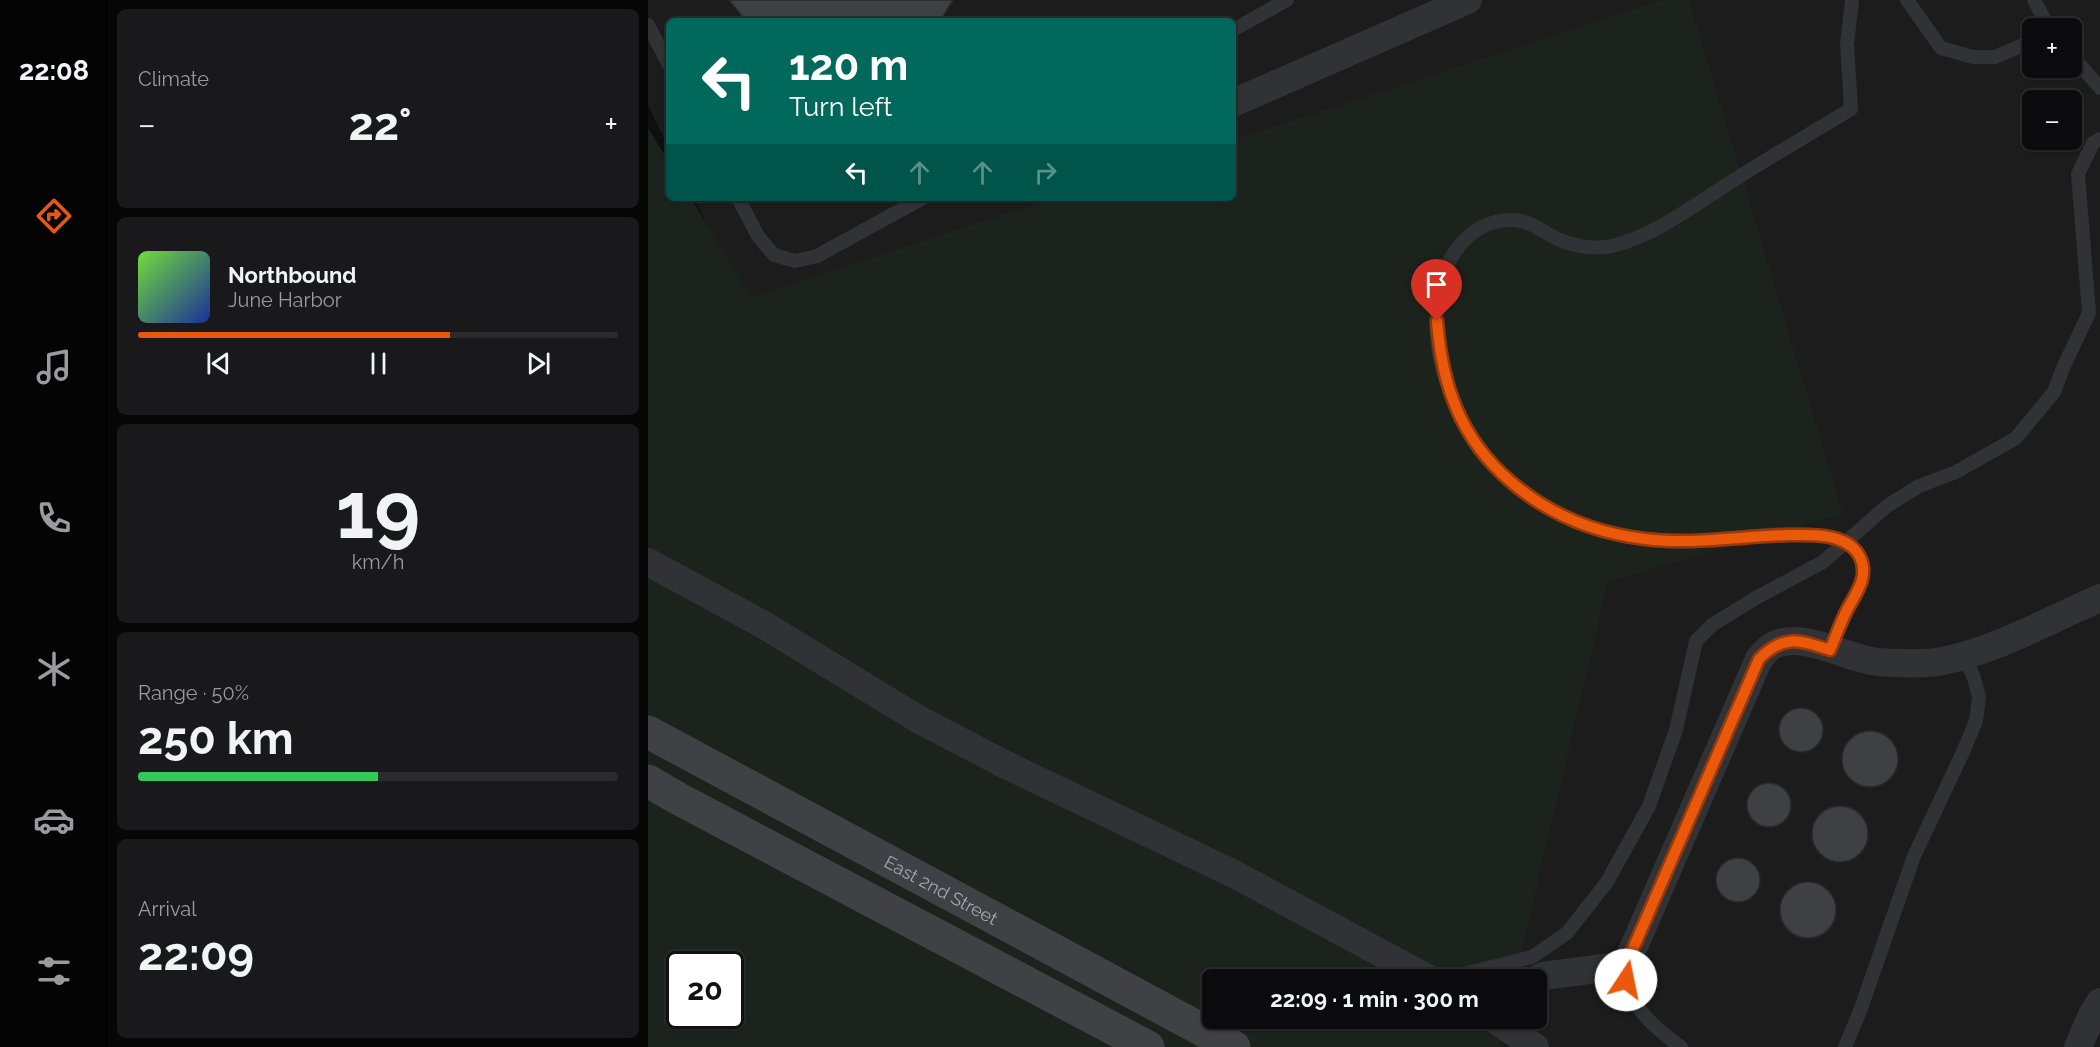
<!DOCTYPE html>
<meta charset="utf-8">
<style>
body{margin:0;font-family:Raleway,sans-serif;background:#19191b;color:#f1f3f6;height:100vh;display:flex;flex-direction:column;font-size:22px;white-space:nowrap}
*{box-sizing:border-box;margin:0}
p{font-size:20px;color:#9a9b9d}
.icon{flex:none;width:33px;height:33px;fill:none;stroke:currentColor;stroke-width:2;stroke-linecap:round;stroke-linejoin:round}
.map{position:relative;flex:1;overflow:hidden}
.side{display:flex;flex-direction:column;gap:9px;padding:9px;background:#060607;width:540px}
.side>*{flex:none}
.hud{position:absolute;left:18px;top:18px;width:570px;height:183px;border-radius:9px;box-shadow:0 2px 4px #0004,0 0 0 2px #2b2b2e;background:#00695c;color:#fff;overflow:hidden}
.controls{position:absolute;left:1374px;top:18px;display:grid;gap:12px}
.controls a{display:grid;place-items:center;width:60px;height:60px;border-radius:9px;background:#0b0b0d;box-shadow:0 2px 4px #0004,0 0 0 2px #2b2b2e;font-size:30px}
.speed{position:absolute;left:18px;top:951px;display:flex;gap:12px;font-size:30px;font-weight:700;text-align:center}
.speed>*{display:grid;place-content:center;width:78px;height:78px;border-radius:50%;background:#0b0b0d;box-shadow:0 2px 4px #0004,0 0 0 2px #2b2b2e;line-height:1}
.speed .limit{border:3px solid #111;border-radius:9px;background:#fff;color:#111}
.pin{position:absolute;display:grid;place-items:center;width:51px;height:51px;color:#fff;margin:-62px -26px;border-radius:50% 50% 50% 0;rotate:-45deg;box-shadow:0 0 6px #0007}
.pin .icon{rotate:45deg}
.me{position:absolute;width:66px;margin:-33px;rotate:11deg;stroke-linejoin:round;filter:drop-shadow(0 0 4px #0008)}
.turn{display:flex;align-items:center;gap:21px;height:126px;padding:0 24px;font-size:27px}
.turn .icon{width:78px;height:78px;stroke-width:2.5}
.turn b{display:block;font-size:42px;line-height:51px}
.lanes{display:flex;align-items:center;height:57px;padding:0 24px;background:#0003;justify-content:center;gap:30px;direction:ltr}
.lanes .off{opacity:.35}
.big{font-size:45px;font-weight:700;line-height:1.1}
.side .widget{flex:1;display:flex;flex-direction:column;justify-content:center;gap:9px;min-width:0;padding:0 21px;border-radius:9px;background:#19191b}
.side .dial{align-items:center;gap:0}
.dial b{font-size:78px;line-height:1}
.song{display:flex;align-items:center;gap:18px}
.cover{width:72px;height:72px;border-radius:9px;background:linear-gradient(135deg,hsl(100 70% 55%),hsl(230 70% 35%))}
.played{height:6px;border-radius:3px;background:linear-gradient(90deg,#ea580c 65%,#2b2b2e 65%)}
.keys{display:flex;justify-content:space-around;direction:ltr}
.heat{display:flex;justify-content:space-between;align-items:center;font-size:33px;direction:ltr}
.charge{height:9px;border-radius:4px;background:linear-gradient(90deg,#34c759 50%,#2b2b2e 0)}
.trip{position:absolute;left:554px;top:969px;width:345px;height:60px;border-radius:9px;background:#0b0b0d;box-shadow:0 2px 4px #0004,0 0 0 2px #2b2b2e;font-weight:700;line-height:60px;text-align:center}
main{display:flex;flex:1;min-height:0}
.dock{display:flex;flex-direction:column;width:108px;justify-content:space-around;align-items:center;background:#040405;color:#9a9b9d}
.dock .icon{width:42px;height:42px}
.dock .on{color:#ea580c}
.dock b{font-size:27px;color:#f1f3f6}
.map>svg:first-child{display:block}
</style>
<main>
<nav class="dock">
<b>22:08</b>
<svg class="icon on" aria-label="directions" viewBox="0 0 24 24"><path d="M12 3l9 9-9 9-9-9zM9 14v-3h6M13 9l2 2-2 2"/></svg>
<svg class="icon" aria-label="music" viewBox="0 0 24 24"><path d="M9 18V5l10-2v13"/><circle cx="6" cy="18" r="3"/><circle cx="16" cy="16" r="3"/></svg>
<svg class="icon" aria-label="phone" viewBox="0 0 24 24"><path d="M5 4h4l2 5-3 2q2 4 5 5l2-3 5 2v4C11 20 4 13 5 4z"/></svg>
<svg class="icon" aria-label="climate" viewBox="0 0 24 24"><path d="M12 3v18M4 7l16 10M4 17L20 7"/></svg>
<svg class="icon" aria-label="car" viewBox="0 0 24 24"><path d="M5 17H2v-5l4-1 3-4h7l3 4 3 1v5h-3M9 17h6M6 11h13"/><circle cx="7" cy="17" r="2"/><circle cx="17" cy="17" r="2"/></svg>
<svg class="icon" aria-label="filters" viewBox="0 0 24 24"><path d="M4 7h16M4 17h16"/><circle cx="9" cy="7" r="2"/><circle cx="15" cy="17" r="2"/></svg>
</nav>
<section class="side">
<div class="widget"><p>Climate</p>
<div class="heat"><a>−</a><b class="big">22°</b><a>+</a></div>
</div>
<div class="widget">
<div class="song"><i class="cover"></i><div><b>Northbound</b><p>June Harbor</p></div></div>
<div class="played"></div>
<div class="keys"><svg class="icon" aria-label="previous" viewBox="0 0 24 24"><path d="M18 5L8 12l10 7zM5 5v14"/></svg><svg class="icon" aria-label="pause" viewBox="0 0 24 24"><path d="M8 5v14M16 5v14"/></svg><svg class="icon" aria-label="next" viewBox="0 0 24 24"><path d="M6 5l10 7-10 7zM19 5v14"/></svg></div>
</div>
<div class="widget dial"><b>19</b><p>km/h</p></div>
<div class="widget"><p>Range · 50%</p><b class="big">250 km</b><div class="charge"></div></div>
<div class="widget"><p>Arrival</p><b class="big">22:09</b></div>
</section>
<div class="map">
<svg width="1452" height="1047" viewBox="0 0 1452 1047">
<rect width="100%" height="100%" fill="#0f0f11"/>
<path fill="#1c1c1d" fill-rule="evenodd" d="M0 0H1452V1047H809L768 1019 888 1018V980L711 979 106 320 46 198H585V21H21V148L0 105ZM1384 28H1424V68H1384ZM1384 100H1424V140H1384Z"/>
<path fill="#1c231d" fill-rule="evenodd" d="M1013 0H1041L1195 514 960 582 867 979 564 980V1018L858 1019 852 1047H0V128L21 162V198H43L103 297 406 198H585V140ZM32 964H82V1016H32Z"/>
<g fill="#3e4044" stroke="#2a2a2c" stroke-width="1.5">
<path d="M81 0H305L292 21H98Z"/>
<circle cx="1153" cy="730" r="22"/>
<circle cx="1222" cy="759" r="28"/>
<circle cx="1121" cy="805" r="22"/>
<circle cx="1192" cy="834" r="28"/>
<circle cx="1090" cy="880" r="22"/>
<circle cx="1160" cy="910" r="28"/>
</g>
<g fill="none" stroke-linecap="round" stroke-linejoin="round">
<g stroke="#313235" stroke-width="14">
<path d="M1259 0 1293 48 1325 57H1347L1384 41"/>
<path d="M1386 0 1401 28"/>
<path d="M0 25 21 65"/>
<path d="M585 30 639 0"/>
<path d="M1424 56 1452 88"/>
<path d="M90 198 110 236 126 255 147 261 169 256 275 198"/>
<path d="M1182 649C1187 637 1193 624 1199 612 1207 594 1222 577 1212 557 1207 548 1198 542 1189 539 1149 527 1085 540 1042 541 1013 541 982 539 954 531 913 520 873 495 844 465 826 447 815 422 805 399 783 348 777 273 823 234 837 223 855 218 873 221 887 223 897 234 910 239 926 247 950 250 968 245 1011 233 1049 203 1086 180 1125 155 1164 133 1203 109L1199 44 1204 0"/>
<path d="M978 965C979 1004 1002 1025 1033 1047"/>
<path d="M785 980 820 973 884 957 919 933 959 882 1001 806 1028 730 1048 641 1064 625 1106 599 1175 562 1239 506 1271 486 1308 472 1368 438 1406 392 1415 368 1441 313 1430 174 1445 143 1452 139"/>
<path d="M1197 1047 1212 1011 1266 856 1315 752 1328 721 1331 697 1326 678 1316 654"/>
</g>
<g stroke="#313235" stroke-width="28">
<path d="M585 103 820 0"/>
<path d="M0 562 116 625 270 719 356 764 586 874 783 980"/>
<path d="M888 980 895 976 978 965 1111 659C1115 655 1119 649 1124 646 1155 629 1199 660 1231 662 1251 663 1274 665 1295 661 1349 650 1401 620 1452 598"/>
<path d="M845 1018 887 1047"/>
<path d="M1430 1047 1444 1015 1452 1002"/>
</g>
<g stroke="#3f4145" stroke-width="33">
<path id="s1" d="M0 732 586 1047"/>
<path d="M0 781 31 799 500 1047"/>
</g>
</g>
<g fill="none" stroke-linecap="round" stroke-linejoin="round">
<defs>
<path id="route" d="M789 321C794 385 812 438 862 481 900 514 947 533 997 539 1046 545 1094 536 1142 535 1158 535 1177 534 1192 540 1200 543 1208 549 1212 557 1221 576 1209 592 1200 608 1193 621 1188 636 1182 650 1151 640 1136 634 1111 659L978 965V980"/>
</defs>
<use href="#route" stroke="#983908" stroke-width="15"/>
<use href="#route" stroke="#ea580c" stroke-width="10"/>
</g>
<g text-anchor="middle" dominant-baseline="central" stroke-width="4.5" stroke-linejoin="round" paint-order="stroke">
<g font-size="18" fill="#a2a7b0" stroke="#0a0b0b">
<text stroke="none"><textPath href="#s1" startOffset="333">East 2nd Street</textPath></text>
</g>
</g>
</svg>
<div class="controls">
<a>+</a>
<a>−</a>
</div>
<div class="speed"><div class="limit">20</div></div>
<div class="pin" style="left:789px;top:321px;background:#d93025"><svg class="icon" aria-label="arrive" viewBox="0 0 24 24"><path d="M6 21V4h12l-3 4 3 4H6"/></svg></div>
<svg class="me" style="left:978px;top:980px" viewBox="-20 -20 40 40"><circle r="19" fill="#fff"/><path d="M0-13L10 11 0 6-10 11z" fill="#ea580c"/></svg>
<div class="trip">22:09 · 1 min · 300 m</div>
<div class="hud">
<div class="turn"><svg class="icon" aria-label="left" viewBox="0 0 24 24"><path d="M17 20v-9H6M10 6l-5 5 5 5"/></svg><div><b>120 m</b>Turn left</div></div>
<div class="lanes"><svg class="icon" aria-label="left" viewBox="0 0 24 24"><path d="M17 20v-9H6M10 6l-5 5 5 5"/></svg><svg class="icon off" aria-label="ahead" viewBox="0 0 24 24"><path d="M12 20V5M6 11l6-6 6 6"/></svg><svg class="icon off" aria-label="ahead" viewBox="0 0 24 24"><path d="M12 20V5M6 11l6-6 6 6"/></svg><svg class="icon off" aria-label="right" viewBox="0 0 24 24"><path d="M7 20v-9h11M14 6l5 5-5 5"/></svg></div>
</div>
</div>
</main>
